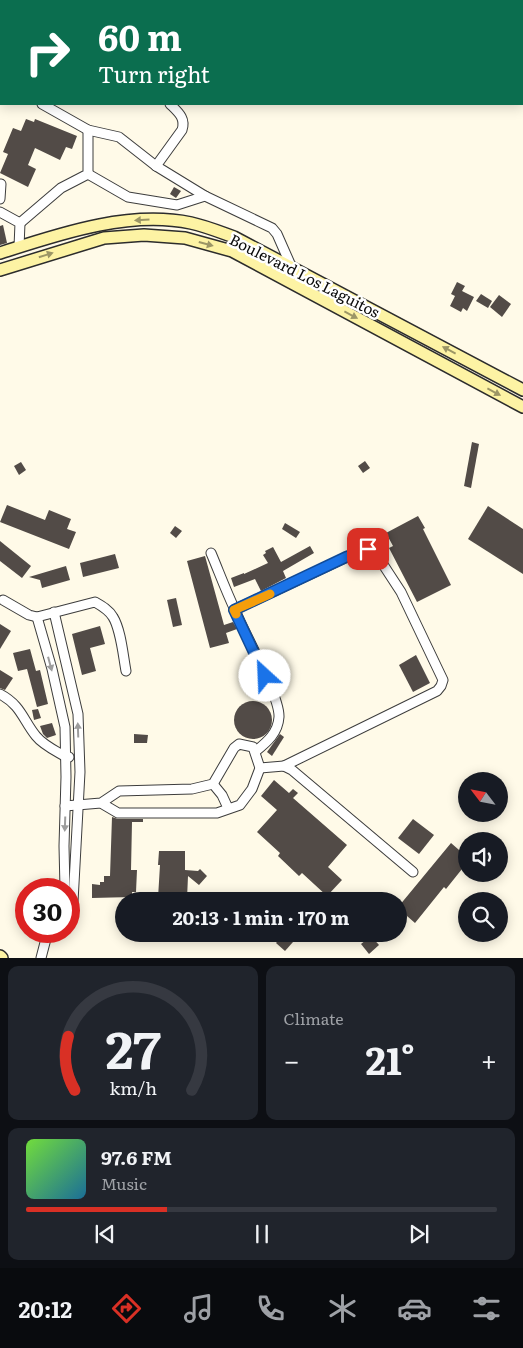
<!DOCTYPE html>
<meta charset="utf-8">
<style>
body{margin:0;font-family:Literata,serif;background:#20242c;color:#f1f3f6;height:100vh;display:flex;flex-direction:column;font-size:19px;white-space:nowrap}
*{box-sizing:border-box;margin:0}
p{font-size:16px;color:#9ea1a6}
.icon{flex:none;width:28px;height:28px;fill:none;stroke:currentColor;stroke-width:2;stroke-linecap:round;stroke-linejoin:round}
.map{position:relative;height:958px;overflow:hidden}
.sheet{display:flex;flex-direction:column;gap:8px;padding:8px;background:#0d0f14;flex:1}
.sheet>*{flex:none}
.hud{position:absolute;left:0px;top:0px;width:524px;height:105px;box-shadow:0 2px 12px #0003;background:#0b6e4f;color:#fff;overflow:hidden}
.needle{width:32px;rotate:302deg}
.tools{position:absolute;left:458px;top:772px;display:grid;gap:10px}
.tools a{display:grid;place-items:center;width:50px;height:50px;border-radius:50%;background:#171b24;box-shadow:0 2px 12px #0003;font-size:25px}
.speed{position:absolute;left:15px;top:878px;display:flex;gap:10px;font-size:25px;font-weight:700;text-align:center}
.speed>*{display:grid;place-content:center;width:65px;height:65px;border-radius:50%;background:#171b24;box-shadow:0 2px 12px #0003;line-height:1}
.speed .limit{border:8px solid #d22;background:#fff;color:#111}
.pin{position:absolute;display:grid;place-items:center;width:42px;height:42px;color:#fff;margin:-21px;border-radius:10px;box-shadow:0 2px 8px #0006}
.me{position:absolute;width:55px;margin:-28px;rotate:335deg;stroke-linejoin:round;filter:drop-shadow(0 0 4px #0008)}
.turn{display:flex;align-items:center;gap:18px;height:105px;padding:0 15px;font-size:22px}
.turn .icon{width:65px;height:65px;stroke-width:2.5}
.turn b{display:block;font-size:35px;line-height:42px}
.big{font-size:38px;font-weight:700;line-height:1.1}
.sheet .card{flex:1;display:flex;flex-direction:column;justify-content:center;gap:8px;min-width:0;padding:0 18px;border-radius:10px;background:#20242c}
.sheet .dial{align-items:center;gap:0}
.dial svg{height:130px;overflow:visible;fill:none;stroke:#363941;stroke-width:7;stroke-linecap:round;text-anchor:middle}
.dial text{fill:#f1f3f6;stroke:none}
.song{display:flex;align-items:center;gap:15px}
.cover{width:60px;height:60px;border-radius:8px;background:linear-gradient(135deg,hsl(100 70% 55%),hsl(200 70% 35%))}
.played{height:5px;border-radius:2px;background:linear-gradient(90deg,#d93025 30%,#363941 30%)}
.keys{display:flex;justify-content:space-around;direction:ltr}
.heat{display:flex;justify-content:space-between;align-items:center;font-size:28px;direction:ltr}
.sheet .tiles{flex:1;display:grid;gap:8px;grid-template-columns:1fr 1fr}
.card:last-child{grid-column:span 2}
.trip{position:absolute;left:115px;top:892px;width:292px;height:50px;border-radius:25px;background:#171b24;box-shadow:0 2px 12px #0003;font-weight:700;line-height:50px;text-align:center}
.tabs{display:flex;height:80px;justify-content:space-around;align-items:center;background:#090b0e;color:#9ea1a6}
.tabs .icon{width:35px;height:35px}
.tabs .current{color:#d93025}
.tabs b{font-size:22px;color:#f1f3f6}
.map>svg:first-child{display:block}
</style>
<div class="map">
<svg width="523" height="958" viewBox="0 0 523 958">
<rect width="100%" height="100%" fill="#fffae8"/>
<g fill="#524b47">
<path d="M26 119 34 122 35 119 77 136 72 149 66 147 60 160 35 148 28 165 36 169 28 187 0 173 8 154 3 152 13 128 21 131Z"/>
<path d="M174 187 181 191 176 198 170 194Z"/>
<path d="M3 225 7 243 0 245V226Z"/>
<path d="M457 282 465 286 462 291 474 297 467 311 463 308 461 312 450 306 455 296 451 294Z"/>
<path d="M481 294 492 301 488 308 476 301Z"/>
<path d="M499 295 511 304 502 317 490 307Z"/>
<path d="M472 442 479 444 471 488 464 486Z"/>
<path d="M365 461 370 468 363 473 358 466Z"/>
<path d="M21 462 26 470 19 475 14 466Z"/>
<path d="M7 505 45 520 49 510 71 519 67 529 76 532 69 549 0 522Z"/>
<path d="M488 506 523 529V574L468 539Z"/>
<path d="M418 516 425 528 423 529 451 585 417 602 389 548 393 546 386 533Z"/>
<path d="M285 523 300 532 296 538 282 529Z"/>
<path d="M175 526 182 531 176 538 170 533Z"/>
<path d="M0 541 31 566 22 578 0 561Z"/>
<path d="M310 546 314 553 283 571 286 578 261 591 255 579 234 587 231 578 244 573V574L268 563 263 555 266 553 265 551 273 547 281 562Z"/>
<path d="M115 554 119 568 83 577 80 563Z"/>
<path d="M205 556 224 625 233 622 237 629 226 633 229 643 210 648 187 561Z"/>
<path d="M66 566 70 580 42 588 40 580 29 577Z"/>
<path d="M176 598 182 625 173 627 167 600Z"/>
<path d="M0 624 11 631 0 649Z"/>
<path d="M100 626 105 644 90 648 96 671 82 675 72 634Z"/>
<path d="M30 649 36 671 40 670 48 704 37 707 27 669 18 671 13 653Z"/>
<path d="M416 655 430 683 413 692 399 665Z"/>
<path d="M0 670 13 678 5 690 0 688Z"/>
<circle cx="253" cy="720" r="19"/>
<path d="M38 709 41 718 34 720 32 710Z"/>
<path d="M52 723 56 735 47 738 43 734 40 726Z"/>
<path d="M134 734 148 735 147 743H134Z"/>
<path d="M280 734 284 737 272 756 267 752Z"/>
<path d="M274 780 289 793 293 789 298 793 293 798 347 845 328 867 342 880 327 896 302 873 299 876 278 856 280 853 257 832 277 810 261 796Z"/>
<path d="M112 817 118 819H143V822H132L131 870H137L136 892H132V897L92 898V884L100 885V882H104V876H110Z"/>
<path d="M413 819 434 835 419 854 398 838Z"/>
<path d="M451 843 466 856V864L446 889 444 887 415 923 399 909V906Z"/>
<path d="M159 851H185V870L198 871 200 869 207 876 199 885 188 876 187 899 158 898 160 865H158Z"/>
<path d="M284 934 293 942 285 951 276 943Z"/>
<path d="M371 936 379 945 369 954 361 944Z"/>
</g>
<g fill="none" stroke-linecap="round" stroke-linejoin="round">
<defs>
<g id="minor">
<path d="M49 0 51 1"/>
<path d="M0 81H1"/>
<path d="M42 104 88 130 119 137 156 166 205 196 272 228 277 234 292 268"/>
<path d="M156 166 182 130C186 118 178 112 170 104"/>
<path d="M88 174 128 197 177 205 205 196"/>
<path d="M0 199 1 184"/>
<path d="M0 212 20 223 19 247"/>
<path d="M20 223 61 188 88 174V130"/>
<path d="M211 553C219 572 226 591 235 610 244 633 280 696 279 717 278 733 267 742 256 751"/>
<path d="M3 600 29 615 37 617 95 602C102 606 109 610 113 617 121 630 123 655 126 671"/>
<path d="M234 610 347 557 368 549 371 546 401 592 443 680 441 686 437 691 284 766"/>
<path d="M54 612 78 714 80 772 73 902 69 918"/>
<path d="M37 617 52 669 65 727 66 777 64 846 65 889"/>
<path d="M0 694C21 705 23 720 36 736 43 745 56 751 66 757H69"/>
<path d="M260 768 284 766 292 770 413 872"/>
<path d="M213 784 222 795 228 808"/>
<path d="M65 806 101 803 119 791 192 789 213 784 234 748 239 744 253 747 260 768 252 789 240 805 217 813H118L101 803"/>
<path d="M41 958 48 931"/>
</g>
<g id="secondary">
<path d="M0 253C59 234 128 210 191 223 205 226 220 232 234 237L523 390"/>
<path d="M0 270 104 238 144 235 185 238 232 251 523 407"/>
<path d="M0 956 2 958"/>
</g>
</defs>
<use href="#minor" stroke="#3d3d3d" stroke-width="11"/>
<use href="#secondary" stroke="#2c2c2c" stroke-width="14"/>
<use href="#minor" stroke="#fff" stroke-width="9"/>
<use href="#secondary" stroke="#fdf3a4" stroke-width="11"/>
</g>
<defs><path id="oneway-solid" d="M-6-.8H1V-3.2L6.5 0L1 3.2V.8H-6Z" transform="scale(1.25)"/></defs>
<g fill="#9c9666">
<use href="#oneway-solid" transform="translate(142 220) rotate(177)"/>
<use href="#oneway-solid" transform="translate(206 244) rotate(15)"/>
<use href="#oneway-solid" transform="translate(46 255) rotate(-17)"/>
<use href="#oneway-solid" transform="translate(351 315) rotate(28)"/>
<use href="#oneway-solid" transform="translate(449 350) rotate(-152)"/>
<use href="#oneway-solid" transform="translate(494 392) rotate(28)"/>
</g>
<g fill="#9d9d9d">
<use href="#oneway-solid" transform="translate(50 664) rotate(75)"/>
<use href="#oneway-solid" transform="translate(78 730) rotate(-92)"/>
<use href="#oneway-solid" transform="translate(65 824) rotate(92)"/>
</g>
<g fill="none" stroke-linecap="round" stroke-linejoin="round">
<defs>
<path id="route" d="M265 676 234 610 346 557 368 549"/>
</defs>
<use href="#route" stroke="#114b97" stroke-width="12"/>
<use href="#route" stroke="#1a73e8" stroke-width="9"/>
<path stroke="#f59e0b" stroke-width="9" d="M236 614 234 610 270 594"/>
</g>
<g text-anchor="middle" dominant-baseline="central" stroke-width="5" stroke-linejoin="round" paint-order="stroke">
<g font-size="15" fill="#0a0a0a" stroke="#fff">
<text transform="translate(305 275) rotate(27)">Boulevard Los Laguitos</text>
</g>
</g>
</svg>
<div class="tools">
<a><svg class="needle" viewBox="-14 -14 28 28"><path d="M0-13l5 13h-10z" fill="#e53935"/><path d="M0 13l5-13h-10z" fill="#9ea1a6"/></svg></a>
<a><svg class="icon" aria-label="sound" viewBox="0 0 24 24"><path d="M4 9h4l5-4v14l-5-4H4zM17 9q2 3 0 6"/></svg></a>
<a><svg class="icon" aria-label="search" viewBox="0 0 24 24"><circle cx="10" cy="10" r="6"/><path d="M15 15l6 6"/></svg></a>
</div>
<div class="speed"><div class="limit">30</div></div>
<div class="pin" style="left:368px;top:549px;background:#d93025"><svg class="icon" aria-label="arrive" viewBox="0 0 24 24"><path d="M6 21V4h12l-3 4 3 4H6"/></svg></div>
<svg class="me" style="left:265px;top:676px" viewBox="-20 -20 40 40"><circle r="19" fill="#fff"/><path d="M0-13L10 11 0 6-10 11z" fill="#1a73e8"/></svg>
<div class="trip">20:13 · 1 min · 170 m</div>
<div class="hud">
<div class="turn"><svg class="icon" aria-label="right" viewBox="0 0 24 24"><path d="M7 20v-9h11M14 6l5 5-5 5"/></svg><div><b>60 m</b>Turn right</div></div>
</div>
</div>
<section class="sheet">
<div class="tiles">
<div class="card dial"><svg viewBox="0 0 100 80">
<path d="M14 69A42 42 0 1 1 86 69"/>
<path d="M14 69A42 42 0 0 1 10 36" stroke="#d93025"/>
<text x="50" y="56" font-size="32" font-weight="700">27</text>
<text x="50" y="72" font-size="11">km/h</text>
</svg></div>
<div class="card"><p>Climate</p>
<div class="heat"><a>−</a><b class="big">21°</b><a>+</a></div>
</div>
<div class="card">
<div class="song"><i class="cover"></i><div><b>97.6 FM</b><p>Music</p></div></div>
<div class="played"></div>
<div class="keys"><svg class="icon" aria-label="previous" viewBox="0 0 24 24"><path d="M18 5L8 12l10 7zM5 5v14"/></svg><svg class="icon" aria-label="pause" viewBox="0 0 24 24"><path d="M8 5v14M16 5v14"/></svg><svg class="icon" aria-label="next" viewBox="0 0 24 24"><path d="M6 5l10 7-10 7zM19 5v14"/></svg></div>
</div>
</div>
</section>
<nav class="tabs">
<b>20:12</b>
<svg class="icon current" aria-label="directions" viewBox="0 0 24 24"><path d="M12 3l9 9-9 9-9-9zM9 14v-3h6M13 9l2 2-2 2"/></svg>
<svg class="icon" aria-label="music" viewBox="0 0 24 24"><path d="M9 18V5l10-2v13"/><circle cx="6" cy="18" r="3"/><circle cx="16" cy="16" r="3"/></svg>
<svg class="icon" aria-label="phone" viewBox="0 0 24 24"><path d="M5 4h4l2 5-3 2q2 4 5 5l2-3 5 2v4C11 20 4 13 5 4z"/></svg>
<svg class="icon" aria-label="climate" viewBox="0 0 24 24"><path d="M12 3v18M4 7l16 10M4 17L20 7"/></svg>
<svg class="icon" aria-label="car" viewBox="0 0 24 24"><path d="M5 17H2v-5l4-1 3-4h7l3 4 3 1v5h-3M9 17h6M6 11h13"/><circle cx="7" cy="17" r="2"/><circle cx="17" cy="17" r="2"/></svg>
<svg class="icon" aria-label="filters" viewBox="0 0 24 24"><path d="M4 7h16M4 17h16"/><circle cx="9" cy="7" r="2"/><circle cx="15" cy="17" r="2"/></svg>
</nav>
